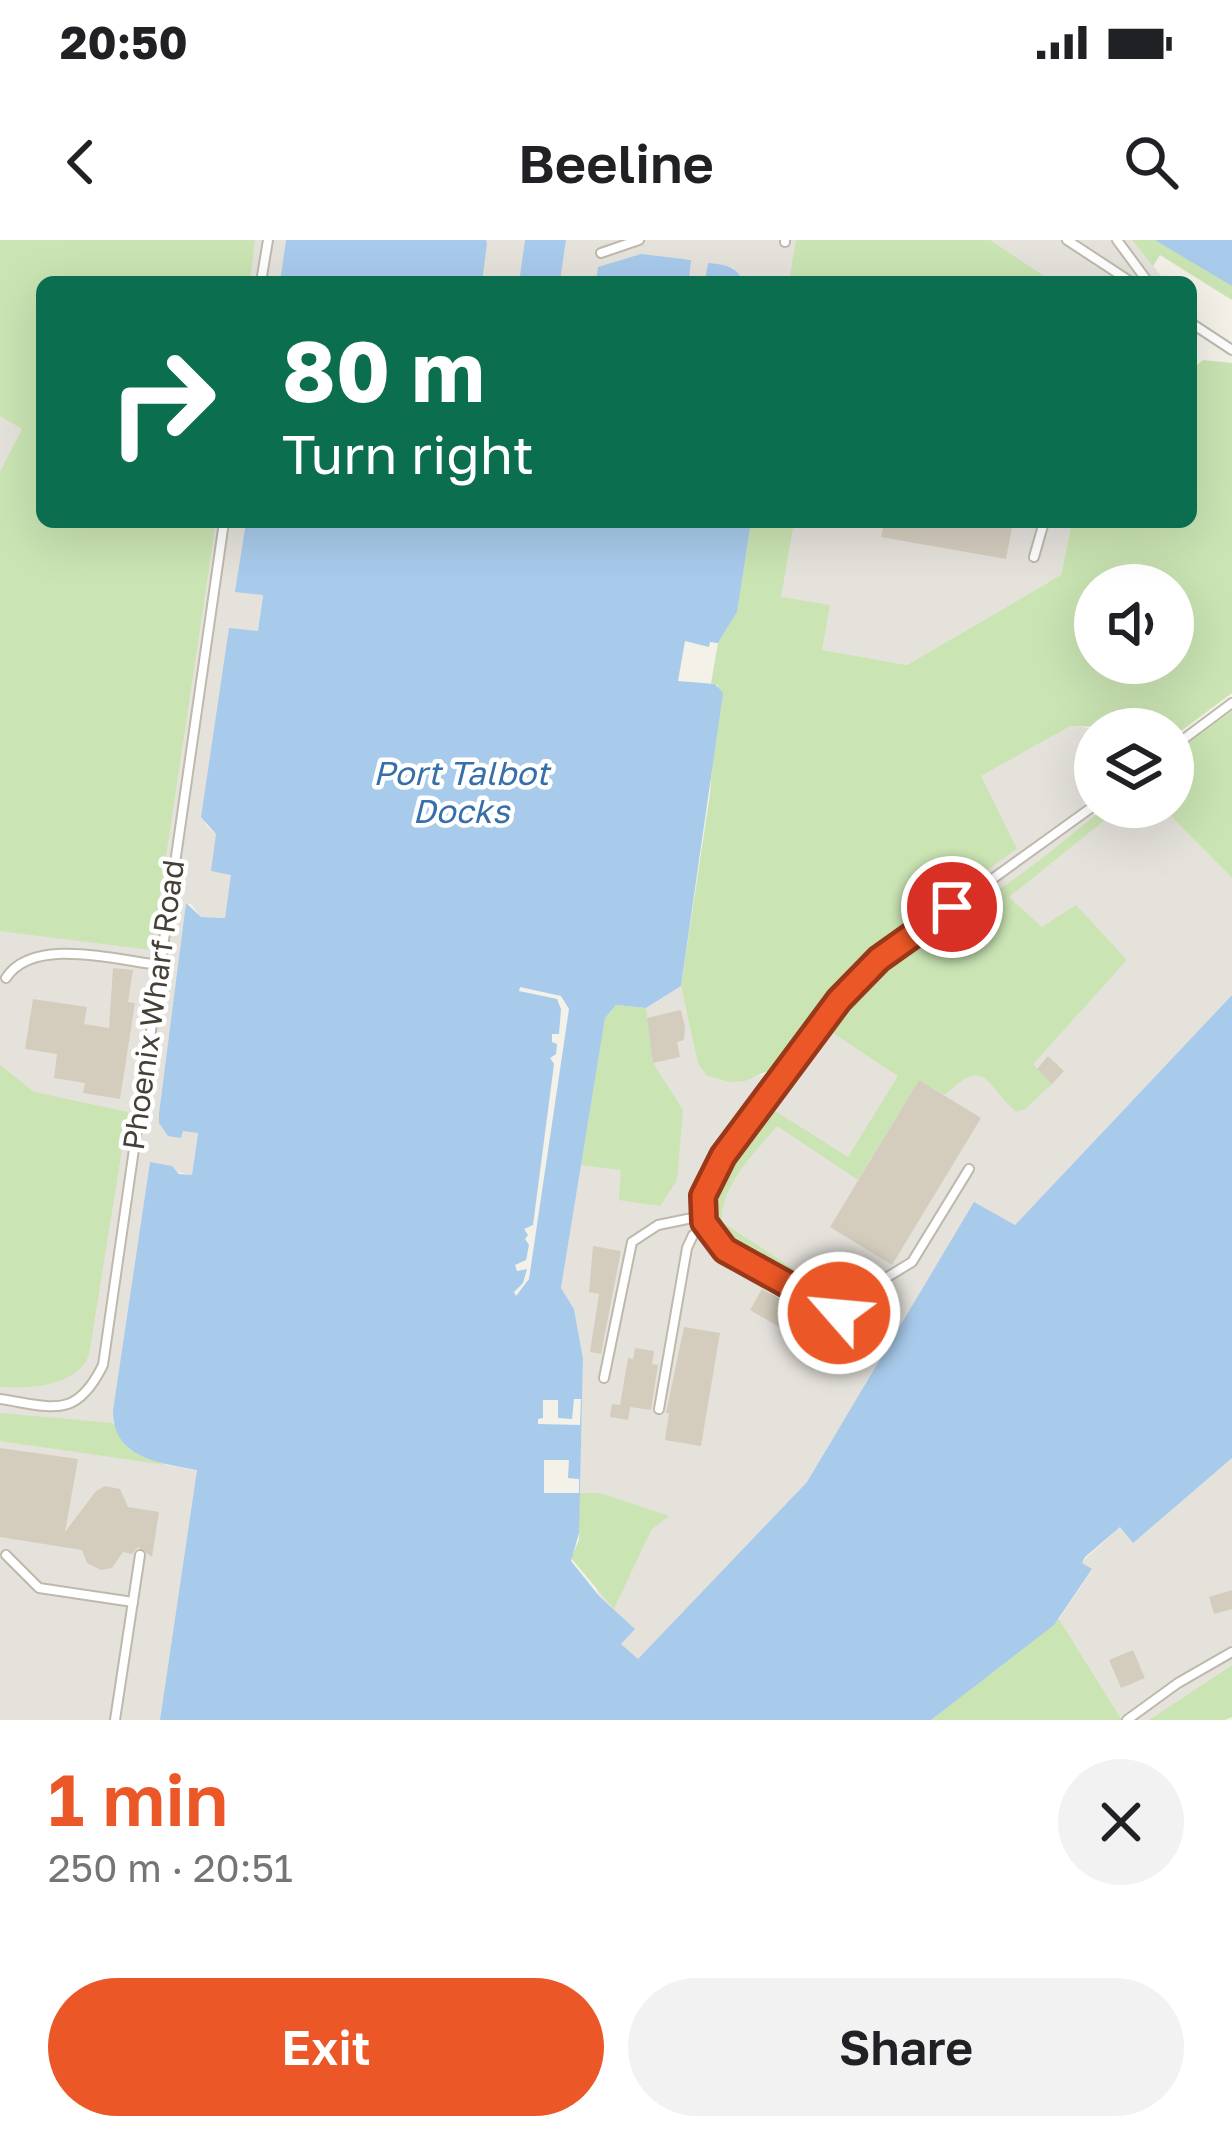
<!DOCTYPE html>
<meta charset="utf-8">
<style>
:root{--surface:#fff;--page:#f2f2f2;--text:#202124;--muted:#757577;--accent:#eb5726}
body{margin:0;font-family:"Golos Text",sans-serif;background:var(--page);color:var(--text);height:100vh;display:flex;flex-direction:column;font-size:45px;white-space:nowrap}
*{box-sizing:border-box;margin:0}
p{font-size:39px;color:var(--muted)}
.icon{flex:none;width:66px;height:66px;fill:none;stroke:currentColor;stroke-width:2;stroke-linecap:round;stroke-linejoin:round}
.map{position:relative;height:1480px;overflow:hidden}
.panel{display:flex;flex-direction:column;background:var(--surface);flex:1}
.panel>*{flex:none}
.top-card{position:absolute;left:36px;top:36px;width:1161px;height:252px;border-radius:18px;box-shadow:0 12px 48px #0002;background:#0b6e4f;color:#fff;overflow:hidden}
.fabs{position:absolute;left:1074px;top:324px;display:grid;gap:24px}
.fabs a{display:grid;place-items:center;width:120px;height:120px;border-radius:50%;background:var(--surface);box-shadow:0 12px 48px #0002;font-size:60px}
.pin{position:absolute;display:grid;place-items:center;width:102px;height:102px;color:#fff;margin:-51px;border:6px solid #fff;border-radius:50%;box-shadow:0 3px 12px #0007}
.me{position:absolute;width:132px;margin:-66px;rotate:297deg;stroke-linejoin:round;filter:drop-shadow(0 0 9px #0008)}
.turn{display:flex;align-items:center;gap:42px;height:252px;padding:0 48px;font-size:54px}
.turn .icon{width:156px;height:156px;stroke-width:2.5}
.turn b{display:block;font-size:84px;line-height:102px}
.round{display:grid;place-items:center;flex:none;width:126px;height:126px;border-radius:63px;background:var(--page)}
.headline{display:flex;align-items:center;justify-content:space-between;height:204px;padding:0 48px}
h1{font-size:72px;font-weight:600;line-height:90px;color:var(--accent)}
.action{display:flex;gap:24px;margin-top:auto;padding:24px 48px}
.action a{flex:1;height:138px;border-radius:72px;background:var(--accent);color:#fff;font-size:48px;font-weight:600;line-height:138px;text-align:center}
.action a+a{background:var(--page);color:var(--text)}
.status{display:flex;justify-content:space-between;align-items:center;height:84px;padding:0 60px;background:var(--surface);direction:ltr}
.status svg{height:33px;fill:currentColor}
header{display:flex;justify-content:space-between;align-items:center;height:156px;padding:0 48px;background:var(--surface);font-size:54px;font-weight:600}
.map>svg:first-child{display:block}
.industrial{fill:#e5e2dc}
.green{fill:#cae4b3;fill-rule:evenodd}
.water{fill:#a8caeb}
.pier{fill:#f3f1e8}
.building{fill:#d4cdbe}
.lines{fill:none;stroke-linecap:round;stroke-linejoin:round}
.lane-casing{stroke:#beb9ab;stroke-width:12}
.lane{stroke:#fff;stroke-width:8}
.route-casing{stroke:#993919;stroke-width:30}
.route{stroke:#eb5726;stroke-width:21}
.labels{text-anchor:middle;stroke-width:9;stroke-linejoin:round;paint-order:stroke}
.street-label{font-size:30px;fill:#464137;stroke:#fff}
.water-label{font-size:33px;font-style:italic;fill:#376faa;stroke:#fff}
</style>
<div class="status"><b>20:50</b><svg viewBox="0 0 49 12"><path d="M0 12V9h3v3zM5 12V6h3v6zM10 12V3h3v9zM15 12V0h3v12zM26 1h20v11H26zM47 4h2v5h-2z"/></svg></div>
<header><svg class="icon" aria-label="back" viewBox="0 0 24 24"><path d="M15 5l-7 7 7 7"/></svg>Beeline<svg class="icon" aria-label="search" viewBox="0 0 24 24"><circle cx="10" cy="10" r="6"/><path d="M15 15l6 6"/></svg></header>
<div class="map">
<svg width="1232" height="1480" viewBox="0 0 1232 1480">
<rect width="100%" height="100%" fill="#f3f1e8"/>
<g class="industrial">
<polygon points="0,0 286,0 280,42 42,42 42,282 246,282 236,351 263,354 258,391 229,389 206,585 216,594 232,634 225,678 201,677 191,664 186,664 159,873 159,883 198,892 192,936 150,923 113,1170 113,1183 166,1225 197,1230 160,1480 0,1480"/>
<polygon points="486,0 525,0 519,42 482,42"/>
<polygon points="566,0 1132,0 1166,42 743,42 733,27 708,24 705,40 688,38 690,19 598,27 596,42 560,42"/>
<polygon points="751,282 1072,282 1061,335 907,425 821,410 735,379"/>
<polygon points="941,468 1095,489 1095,555 1084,563 1094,575 1110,567 1162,567 1232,638 1232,755 1015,985 975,963 807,1242 638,1420 621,1404 635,1389 599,1356 579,1293 583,1119 574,1069 561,1048 604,784 646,768 681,746 698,824 707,836 729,842 767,834 782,825 866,730 919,689 955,652 1017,609"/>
<polygon points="1232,1218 1232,1425 1149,1480 1122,1480 1059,1379 1092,1330 1081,1323 1120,1287 1133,1302"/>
</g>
<g class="green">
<polygon points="0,0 255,0 250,42 42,42 42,282 216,282 152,710 0,691 0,232 22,189 0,176"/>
<polygon points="796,0 990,0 1053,42 789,42"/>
<polygon points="1132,0 1232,0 1232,60 1160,15 1153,26"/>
<path d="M1203 120 1232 123V453L1173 497V489L1070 486 981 536 1017 609 866 716 817 772 781 825 745 841 729 842 707 836 698 824 681 746 710 554 718 445 711 443 718 403 737 372 751 282H794L781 357 830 365 822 410 907 425 1061 335 1072 282H1191V130ZM1095 345H1173V423H1095Z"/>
<polygon points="1232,471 1232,638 1162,567 1173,567 1173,514"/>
<path d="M1106 567H1121L1009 657 1042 687 1076 665 1127 720 1033 824 1052 844 1025 869 1016 872C985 843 985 816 945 855L919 840 858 940 777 886C755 913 720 945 722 982L838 1058C810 1052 787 1038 762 1024 672 974 726 927 772 869L848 917 898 836 830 791C887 718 936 693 1010 642 1043 619 1074 592 1106 567Z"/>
<polygon points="616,765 646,768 653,823 683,870 677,940 660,966 619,960 621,930 581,925 605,778"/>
<path d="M0 825 34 852 128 872 89 1115C77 1146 30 1149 0 1147Z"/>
<polygon points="0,1173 113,1183 130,1210 166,1225 0,1201"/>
<polygon points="579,1253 600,1253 669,1276 651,1290 614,1369 571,1318 579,1300"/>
<polygon points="1059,1379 1122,1480 931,1480"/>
<polygon points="1232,1425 1232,1477 1225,1480 1149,1480"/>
</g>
<g class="water">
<polygon points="286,0 486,0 487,3 482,42 280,42"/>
<polygon points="525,0 566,0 560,42 519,42"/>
<polygon points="1155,0 1232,0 1232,46"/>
<path d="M641 14 691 20 689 38 705 40 708 23C725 25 736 25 743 42H596L598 27Z"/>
<path d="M246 282H751L737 372 718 403 710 402 709 407 685 401 678 441 715 444 723 453 681 746 646 768 616 765 605 778 561 1048 574 1069 583 1119 579 1293 571 1321 599 1356 635 1389 621 1404 638 1419 807 1242 974 962 1015 985 1232 755V1218L1133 1303 1120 1287 1085 1317 1082 1323 1092 1329 1054 1385 931 1480H160L197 1230C160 1223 112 1218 113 1170L150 922 172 926 179 934 192 935 198 893 183 891 181 898 168 896 159 883V873L186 663 201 677 225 678 231 635 211 631 216 594 201 577 229 388 258 391 263 355 235 352Z"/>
</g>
<g class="pier">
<polygon points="520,747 561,756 569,769 529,1039 516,1056 514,1052 523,1043 527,1029 517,1031 515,1025 526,1020 529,1005 525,999 528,995 524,989 533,985 554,824 550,818 556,814 557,804 552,802 552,794 559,794 561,769 557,759 519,751"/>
<polygon points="574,1159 581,1159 580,1185 538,1184 538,1179 543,1178 543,1160 558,1160 558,1178 572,1179"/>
<polygon points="544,1220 569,1220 568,1238 579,1239 579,1253 544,1253"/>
</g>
<g class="building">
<polygon points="884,282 1013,282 1006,319 881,297"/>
<polygon points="113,728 133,730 128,762 135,763 120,859 83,853 85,843 54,838 57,814 25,809 33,759 87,767 84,784 109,788"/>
<polygon points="681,770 685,787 684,800 677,802 680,817 653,823 647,778"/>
<polygon points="1048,816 1064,831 1052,844 1037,829"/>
<polygon points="919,840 981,878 892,1025 830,987"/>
<polygon points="593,1006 621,1011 601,1114 590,1112 599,1054 589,1052"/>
<polygon points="762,1049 814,1079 803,1101 750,1070"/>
<polygon points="684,1087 720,1093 701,1206 665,1200 669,1173 666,1173"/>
<polygon points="635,1108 654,1111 652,1124 658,1125 651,1170 630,1167 628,1180 610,1177 612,1164 620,1165 628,1118 633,1119"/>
<polygon points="0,1208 78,1219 65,1292 96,1251 105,1246 120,1249 128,1267 159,1272 152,1317 138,1307 132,1314 123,1312 112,1328 101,1330 87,1323 82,1310 0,1297"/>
<polygon points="1232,1350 1232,1369 1214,1374 1209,1357"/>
<polygon points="1133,1410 1145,1438 1121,1448 1109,1420"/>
</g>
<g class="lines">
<defs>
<g id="lane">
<polyline points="1067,0 1131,42"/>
<polyline points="1117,0 1148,42"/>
<polyline points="785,2 785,0"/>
<polyline points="601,13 639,0"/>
<polyline points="261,42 268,0"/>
<polyline points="1191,83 1232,110"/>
<polyline points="1034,317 1044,282"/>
<polyline points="1173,507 1232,463"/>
<path d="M6 738C33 696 116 720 159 725"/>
<path d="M969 929 912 1022 871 1047 850 1078C814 1060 713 1020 702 979 697 961 708 941 717 926L821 783 866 730 1095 565"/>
<polyline points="850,1078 861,1084"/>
<polyline points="604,1138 632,1002 658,985 702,976"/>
<path d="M0 1159C53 1167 76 1180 103 1125L224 282"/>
<polyline points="659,1169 687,1008 693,995 705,987"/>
<polyline points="6,1315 39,1348 133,1362"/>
<polyline points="115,1480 140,1315"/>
<polyline points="1127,1480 1178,1443 1232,1412"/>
</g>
</defs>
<use href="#lane" class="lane-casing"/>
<use href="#lane" class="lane"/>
</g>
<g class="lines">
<defs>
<polyline id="route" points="839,1073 725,1010 704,982 703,956 723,916 839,760 879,719 952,667"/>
</defs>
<use href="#route" class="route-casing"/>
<use href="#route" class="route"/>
</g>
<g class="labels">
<g class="street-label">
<text transform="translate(154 765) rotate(-82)" y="10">Phoenix Wharf Road</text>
</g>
<g class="water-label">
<text x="461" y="545">Port Talbot<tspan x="461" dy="38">Docks</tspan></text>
</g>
</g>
</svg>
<div class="fabs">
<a><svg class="icon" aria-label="sound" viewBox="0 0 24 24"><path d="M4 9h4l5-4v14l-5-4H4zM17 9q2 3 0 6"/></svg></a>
<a><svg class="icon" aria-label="layers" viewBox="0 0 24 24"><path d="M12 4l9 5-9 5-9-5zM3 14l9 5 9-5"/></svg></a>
</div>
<div class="pin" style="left:952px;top:667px;background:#d93025"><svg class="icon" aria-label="arrive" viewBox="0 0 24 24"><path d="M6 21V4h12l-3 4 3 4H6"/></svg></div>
<svg class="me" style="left:839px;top:1073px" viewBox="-20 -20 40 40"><circle r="17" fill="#eb5726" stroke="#fff" stroke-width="3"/><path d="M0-11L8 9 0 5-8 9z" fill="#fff"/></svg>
<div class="top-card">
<div class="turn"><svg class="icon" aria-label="right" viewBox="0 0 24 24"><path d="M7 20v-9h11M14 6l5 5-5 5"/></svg><div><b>80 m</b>Turn right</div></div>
</div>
</div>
<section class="panel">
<div class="headline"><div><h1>1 min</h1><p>250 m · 20:51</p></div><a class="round"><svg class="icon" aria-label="close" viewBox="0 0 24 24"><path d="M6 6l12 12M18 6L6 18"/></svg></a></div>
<div class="action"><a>Exit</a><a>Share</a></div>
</section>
